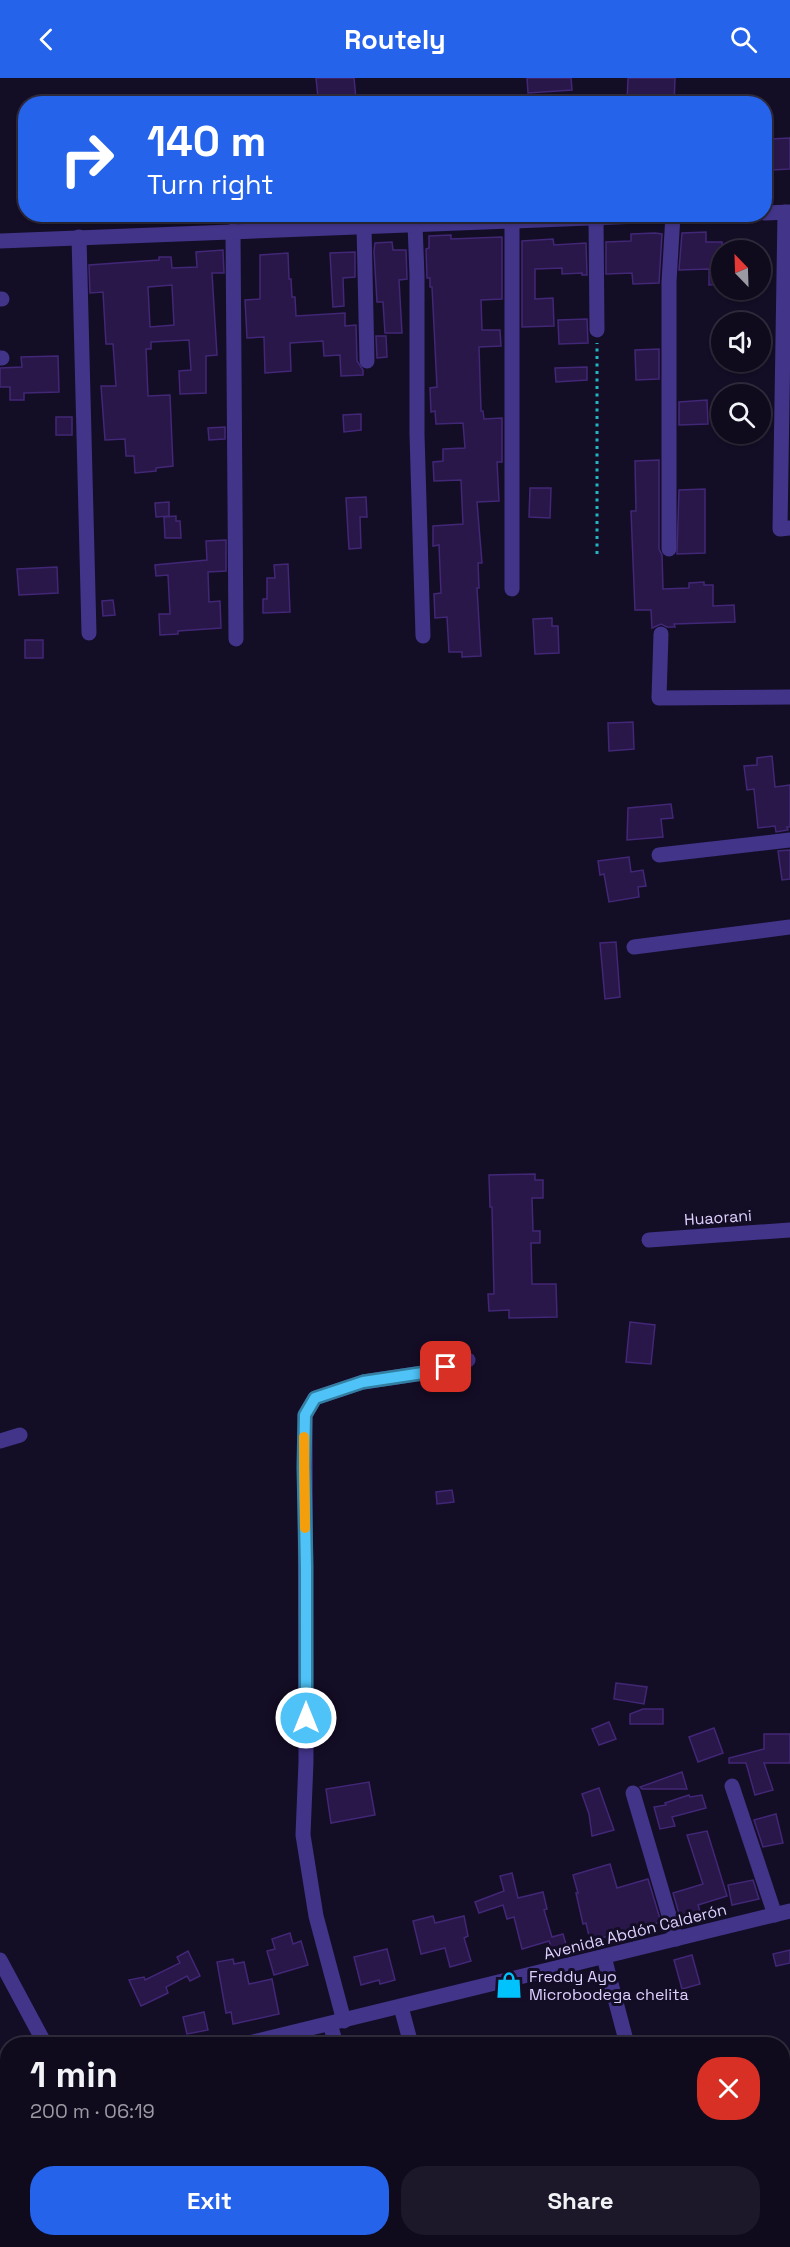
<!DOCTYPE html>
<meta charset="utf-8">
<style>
:root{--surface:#0f0a1c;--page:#1d1829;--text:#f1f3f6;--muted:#9b9aa3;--line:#2f2b3b;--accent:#2563eb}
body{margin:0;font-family:"Space Grotesk",sans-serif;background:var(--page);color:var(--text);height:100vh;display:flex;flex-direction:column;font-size:22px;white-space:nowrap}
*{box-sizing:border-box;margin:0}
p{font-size:20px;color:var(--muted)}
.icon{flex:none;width:33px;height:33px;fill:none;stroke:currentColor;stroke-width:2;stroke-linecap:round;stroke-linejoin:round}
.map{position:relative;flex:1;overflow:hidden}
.side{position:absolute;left:0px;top:1959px;width:790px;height:210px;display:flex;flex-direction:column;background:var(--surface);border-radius:24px 24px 0 0;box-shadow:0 2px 4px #0004,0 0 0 2px var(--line)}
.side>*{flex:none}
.top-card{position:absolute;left:18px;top:18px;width:754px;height:126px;border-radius:24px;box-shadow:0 2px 4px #0004,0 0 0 2px var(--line);background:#2563eb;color:#fff;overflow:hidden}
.needle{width:39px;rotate:337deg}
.controls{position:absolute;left:711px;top:162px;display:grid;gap:12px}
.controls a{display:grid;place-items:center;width:60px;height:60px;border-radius:50%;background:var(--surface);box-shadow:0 2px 4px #0004,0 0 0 2px var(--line);font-size:30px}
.pin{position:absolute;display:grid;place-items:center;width:51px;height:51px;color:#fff;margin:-26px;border-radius:12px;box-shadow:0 3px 9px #0006}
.me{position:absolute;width:66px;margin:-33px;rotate:0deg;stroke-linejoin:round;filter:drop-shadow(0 0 4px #0008)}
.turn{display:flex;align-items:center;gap:21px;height:126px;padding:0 30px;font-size:27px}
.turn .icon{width:78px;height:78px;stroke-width:2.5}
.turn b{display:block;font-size:42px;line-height:51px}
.round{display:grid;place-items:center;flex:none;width:63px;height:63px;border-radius:24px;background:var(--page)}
.summary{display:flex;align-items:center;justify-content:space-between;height:102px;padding:0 30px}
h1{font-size:36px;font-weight:700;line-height:45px}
.button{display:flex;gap:12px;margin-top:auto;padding:12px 30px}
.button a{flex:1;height:69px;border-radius:24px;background:var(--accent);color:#fff;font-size:24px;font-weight:700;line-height:69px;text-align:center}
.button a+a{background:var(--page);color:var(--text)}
header{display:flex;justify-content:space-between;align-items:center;height:78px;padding:0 30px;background:var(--accent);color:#fff;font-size:27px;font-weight:700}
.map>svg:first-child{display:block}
.building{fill:#281748;stroke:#412776;stroke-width:1.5;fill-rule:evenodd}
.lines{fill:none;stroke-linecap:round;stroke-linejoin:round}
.path{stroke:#24b5c0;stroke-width:3;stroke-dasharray:3 4.5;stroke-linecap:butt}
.minor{stroke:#423489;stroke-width:15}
.route-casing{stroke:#337fa1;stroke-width:15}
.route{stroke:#4fc3f7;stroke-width:10}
.slow{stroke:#f59e0b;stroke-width:10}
.labels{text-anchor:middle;stroke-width:6;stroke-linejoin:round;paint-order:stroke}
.street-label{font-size:16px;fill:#ddd2ff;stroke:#140d26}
.poi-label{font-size:16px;fill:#ddd2ff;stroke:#140d26;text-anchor:start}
</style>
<header><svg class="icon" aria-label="back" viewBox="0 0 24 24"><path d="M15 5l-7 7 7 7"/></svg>Routely<svg class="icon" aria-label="search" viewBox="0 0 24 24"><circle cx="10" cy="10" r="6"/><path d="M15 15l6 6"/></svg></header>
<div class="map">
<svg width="790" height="2169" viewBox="0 0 790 2169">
<rect width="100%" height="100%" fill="#140d26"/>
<g class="building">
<polygon points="316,0 354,0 356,21 341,23 341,17 318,19"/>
<polygon points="527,0 571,0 572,12 528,15"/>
<polygon points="628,0 675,0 674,26 627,26"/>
<polygon points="790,60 790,91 771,92 770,61"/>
<polygon points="706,154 706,164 722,164 722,206 709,207 709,191 679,192 682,155"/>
<polygon points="655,155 662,156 659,205 633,206 632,195 606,196 606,164 631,163 631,156"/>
<polygon points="451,157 451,161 502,159 502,221 481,222 482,252 500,252 501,268 479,269 481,333 483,333 484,341 502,340 502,384 497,384 499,423 477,424 482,485 478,485 479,510 477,510 481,578 462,579 462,574 449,574 447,539 435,540 434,516 441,515 439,467 433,468 433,448 463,446 461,402 434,403 433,384 443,383 443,371 465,370 463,345 436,346 435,333 431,334 430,310 437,309 432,209 430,209 430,200 427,200 426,171 429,170 429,158"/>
<polygon points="553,161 554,167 586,165 587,197 582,197 582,195 562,196 562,190 535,191 535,221 553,220 554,248 522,249 522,163"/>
<polygon points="392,164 393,172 406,172 407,201 399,202 402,255 385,255 383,224 377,224 374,173 375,165"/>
<path d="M223 172 224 195H212L217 277 206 278V315L180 316 179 293 191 292 189 262 151 264V271H146L148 318 170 317 173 388 156 390V393L135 395 134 378H126L125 361 105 362 101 308H116L113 266H106L103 214 90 215 89 187 159 182V179H171L172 190 197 189 196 174ZM172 207 174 247 150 249 148 209Z"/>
<polygon points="355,174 355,199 343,200 344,228 333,229 330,175"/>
<polygon points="288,175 289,201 291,201 292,219 295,219 296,238 345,235 345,248 356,247 357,283 363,292 363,297 341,298 340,277 324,278 323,263 290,265 291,293 265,295 264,259 247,260 245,222 260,221 260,177"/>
<polygon points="587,241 588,265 559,266 558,242"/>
<polygon points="376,258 386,258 387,279 377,280"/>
<polygon points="659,271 659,301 636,302 635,272"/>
<polygon points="58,278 59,314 24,315 24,322 10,322 10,309 0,309 0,290 22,289 21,279"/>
<polygon points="587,289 587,302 556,304 555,290"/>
<polygon points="707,322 708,346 679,347 679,324"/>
<polygon points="361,336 361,352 344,354 343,337"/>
<rect x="56" y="339" width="16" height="18"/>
<polygon points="225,349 225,361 209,362 208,350"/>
<polygon points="659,382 659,471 662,477 663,511 689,510 689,505 704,504 704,507 713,507 713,528 734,527 735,544 674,546 675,549 667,549 661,546 652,550 651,532 635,532 631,433 636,433 635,383"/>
<polygon points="530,410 551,410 550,440 529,439"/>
<polygon points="705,411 705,475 677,476 679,412"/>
<polygon points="366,419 367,439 360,439 361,470 349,471 346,420"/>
<polygon points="169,424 169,438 156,439 155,425"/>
<polygon points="176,438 176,443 180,443 181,460 165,460 164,439"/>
<polygon points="226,462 226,493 208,494 209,524 220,523 221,550 178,553 178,556 160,557 159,536 170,536 168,497 156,498 155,487 207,482 206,463"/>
<polygon points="288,486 290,534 263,535 263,521 267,521 267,500 275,500 274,487"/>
<polygon points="57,489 58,515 19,517 17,491"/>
<polygon points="113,522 115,537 103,538 102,523"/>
<polygon points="552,540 552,548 558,548 559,575 535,576 533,541"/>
<rect x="25" y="562" width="18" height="18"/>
<polygon points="633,644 634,671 609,673 608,645"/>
<polygon points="772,678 775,709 790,707 790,749 787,749 788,752 776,754 775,748 758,750 754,711 747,712 744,688 757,687 757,680"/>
<polygon points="671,726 673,740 661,741 663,759 627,762 628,730"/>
<polygon points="790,772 790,801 782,802 778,773"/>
<polygon points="629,779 631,794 643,792 646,808 638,809 639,819 609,824 604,796 600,797 598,783"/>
<polygon points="616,864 620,919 605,921 600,865"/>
<polygon points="535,1096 535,1102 543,1102 543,1120 532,1120 533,1153 540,1153 540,1165 531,1165 532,1206 556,1206 557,1239 509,1240 509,1232 489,1233 488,1216 494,1216 492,1129 490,1129 489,1097"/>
<polygon points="630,1244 655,1247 651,1286 626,1284"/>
<polygon points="452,1412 454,1424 437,1426 436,1414"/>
<polygon points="616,1605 647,1609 644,1626 614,1621"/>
<polygon points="643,1631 663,1631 663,1646 630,1646 630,1636"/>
<polygon points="609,1644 616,1661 599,1667 592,1651"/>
<polygon points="714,1650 723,1675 698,1684 689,1659"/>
<polygon points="764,1656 790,1656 790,1685 764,1685 773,1712 755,1717 746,1685 729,1685 729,1680 764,1671"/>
<polygon points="682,1694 687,1711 642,1711 640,1709"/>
<polygon points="369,1704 375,1737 331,1745 326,1711"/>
<polygon points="599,1710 614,1752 592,1758 589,1736 582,1716"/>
<polygon points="689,1717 690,1719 702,1717 706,1730 672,1739 675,1748 660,1751 654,1729 666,1727 665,1725"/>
<polygon points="776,1736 783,1765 763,1769 754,1742"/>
<polygon points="707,1753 727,1818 698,1827 700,1833 680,1839 673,1815 703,1806 687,1757"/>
<polygon points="610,1786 617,1810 648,1801 661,1844 620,1856 590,1862 586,1845 583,1846 576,1815 578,1815 573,1797"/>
<polygon points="512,1795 518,1820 543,1814 547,1831 544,1832 552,1859 563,1856 567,1870 553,1874 549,1863 522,1871 514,1839 507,1841 503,1827 479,1835 475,1824 504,1813 500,1798"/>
<polygon points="753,1802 759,1821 732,1827 728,1807"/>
<polygon points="433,1838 435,1845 464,1838 468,1858 464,1860 471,1883 450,1889 445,1870 421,1876 413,1843"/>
<polygon points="290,1855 293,1866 301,1863 308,1887 274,1897 267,1873 275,1871 272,1861"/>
<polygon points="387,1871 395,1902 380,1906 379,1902 361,1907 354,1879"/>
<polygon points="790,1872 790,1885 776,1888 773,1876"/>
<polygon points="188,1873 200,1898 190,1903 187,1898 166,1909 168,1915 141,1928 129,1902 144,1899 145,1902 180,1885 177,1879"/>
<polygon points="692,1877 700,1906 682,1911 674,1882"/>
<polygon points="233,1881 234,1886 244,1884 249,1906 272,1901 279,1936 233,1946 231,1934 226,1935 217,1884"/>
<polygon points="204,1934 208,1952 187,1956 183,1939"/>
</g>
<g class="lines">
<polyline class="path" points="597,476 597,265"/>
<g class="minor">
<polyline points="785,134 780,451 790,450"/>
<polyline points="765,135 790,134"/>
<polyline points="596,139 597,252"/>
<polyline points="415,146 417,198 417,356 423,558"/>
<polyline points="364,149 367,283"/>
<polyline points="233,153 236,561"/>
<polyline points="79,159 89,555"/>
<polyline points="0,163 690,136"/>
<polyline points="0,221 2,221"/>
<polyline points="0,280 2,280"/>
<polyline points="669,471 669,204 673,137"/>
<polyline points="512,511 512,142"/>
<polyline points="661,556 659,620 790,619"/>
<polyline points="659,777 790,762"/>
<polyline points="634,869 790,849"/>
<polyline points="649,1162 790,1152"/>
<polyline points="0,1363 20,1357"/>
<polyline points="732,1708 775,1837"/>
<polyline points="633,1715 676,1861"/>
<polyline points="604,1879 627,1966"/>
<polyline points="0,1882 45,1966"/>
<polyline points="401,1929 411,1966"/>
<polyline points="344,1943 316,1838 303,1757 306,1684 305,1337 315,1320 363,1304 423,1295 468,1282"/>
<polyline points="330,1946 336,1966"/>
<polyline points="245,1966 790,1833"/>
<polyline points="0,2040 8,2038"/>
<polyline points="0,2138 8,2123"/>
<polyline points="0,2160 13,2169"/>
<polyline points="201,2162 212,2166 238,2162"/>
<polyline points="468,2162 470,2169"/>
</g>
</g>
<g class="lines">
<defs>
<polyline id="route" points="306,1640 306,1489 304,1389 305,1337 315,1320 363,1304 423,1295 446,1289"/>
</defs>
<use href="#route" class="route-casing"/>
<use href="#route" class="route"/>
<polyline class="slow" points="304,1359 305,1450"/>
</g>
<defs>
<symbol id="shop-bare" viewBox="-9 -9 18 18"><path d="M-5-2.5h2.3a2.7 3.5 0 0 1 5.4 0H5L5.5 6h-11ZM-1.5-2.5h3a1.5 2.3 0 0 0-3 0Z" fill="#00c2fd" stroke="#140d26" stroke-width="2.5" paint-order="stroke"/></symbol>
</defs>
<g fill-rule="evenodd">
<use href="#shop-bare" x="490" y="1888" width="38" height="38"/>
</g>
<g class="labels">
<g class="street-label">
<text transform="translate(718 1139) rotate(-4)" y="6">Huaorani</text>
<text transform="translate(635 1853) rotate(-14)" y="6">Avenida Abdón Calderón</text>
</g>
<g class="poi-label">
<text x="529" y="1904">Freddy Ayo<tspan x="529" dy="18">Microbodega chelita</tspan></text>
</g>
</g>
</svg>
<div class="controls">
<a><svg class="needle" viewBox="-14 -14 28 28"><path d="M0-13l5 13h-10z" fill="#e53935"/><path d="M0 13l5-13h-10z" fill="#9b9aa3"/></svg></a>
<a><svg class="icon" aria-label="sound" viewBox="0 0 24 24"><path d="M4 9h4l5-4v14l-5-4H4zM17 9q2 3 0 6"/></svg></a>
<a><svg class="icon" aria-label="search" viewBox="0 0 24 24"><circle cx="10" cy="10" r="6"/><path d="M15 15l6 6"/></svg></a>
</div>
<div class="pin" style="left:446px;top:1289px;background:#d93025"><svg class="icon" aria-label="arrive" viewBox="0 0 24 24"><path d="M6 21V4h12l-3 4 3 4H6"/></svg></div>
<svg class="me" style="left:306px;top:1640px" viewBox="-20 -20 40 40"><circle r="17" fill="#4fc3f7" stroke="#fff" stroke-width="3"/><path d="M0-11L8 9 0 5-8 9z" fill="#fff"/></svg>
<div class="top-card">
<div class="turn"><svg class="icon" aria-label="right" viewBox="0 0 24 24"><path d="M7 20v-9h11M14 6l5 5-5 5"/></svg><div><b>140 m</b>Turn right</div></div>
</div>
<section class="side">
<div class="summary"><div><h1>1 min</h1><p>200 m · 06:19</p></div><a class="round" style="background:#d93025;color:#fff"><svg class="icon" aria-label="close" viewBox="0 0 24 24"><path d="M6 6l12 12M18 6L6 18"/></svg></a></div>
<div class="button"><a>Exit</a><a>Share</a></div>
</section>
</div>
